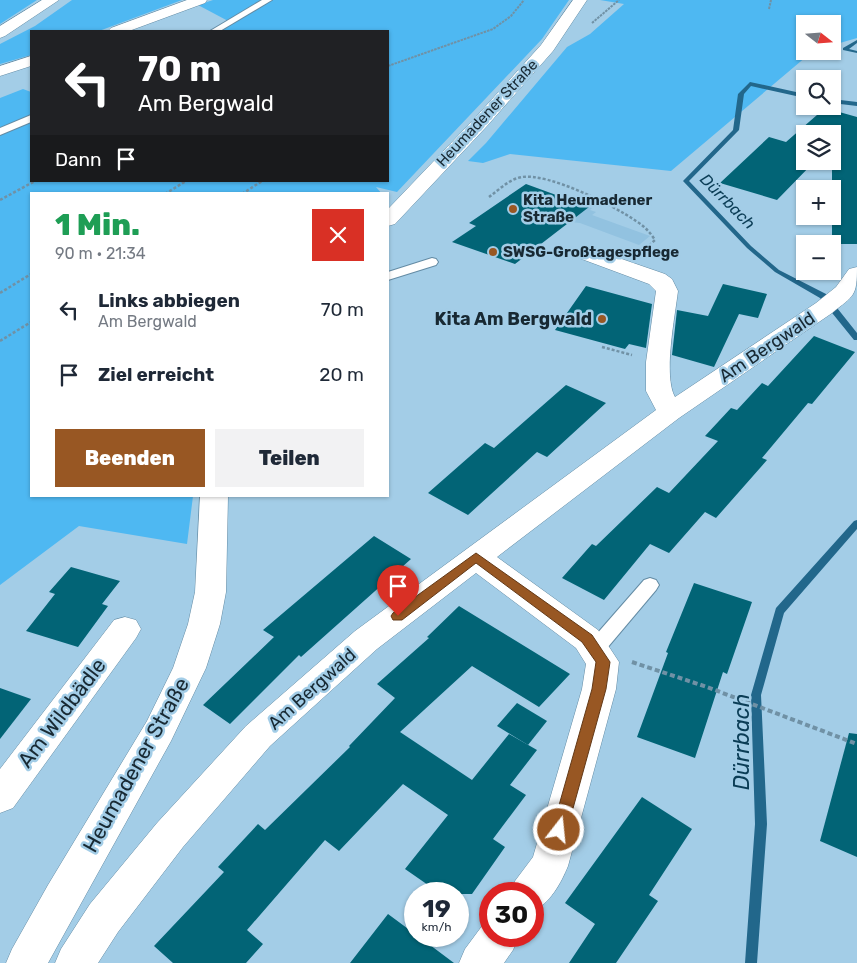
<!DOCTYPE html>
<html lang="de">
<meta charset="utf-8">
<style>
:root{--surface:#fff;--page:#f2f2f3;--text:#1f2937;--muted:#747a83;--accent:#985723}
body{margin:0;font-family:Rubik,sans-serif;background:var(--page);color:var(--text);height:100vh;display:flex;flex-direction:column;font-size:19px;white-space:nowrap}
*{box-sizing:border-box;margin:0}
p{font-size:16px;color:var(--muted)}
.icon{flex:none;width:28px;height:28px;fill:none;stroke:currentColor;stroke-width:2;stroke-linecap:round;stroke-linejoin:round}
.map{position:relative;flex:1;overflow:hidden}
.drawer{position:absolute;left:30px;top:192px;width:359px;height:305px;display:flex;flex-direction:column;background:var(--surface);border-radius:0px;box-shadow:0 1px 4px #0004}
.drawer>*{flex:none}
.hud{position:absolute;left:30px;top:30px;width:359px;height:152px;border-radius:0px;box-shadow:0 1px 4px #0004;background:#202124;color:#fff;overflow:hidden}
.needle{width:32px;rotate:107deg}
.tools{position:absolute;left:796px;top:15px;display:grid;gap:10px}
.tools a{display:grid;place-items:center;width:45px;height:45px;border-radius:0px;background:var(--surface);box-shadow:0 1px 4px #0004;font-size:25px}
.speed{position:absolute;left:404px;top:882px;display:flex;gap:10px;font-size:25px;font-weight:700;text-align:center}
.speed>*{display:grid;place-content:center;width:65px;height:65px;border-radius:50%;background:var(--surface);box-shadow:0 1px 4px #0004;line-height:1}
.speed small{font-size:12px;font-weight:400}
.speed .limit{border:8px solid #d22;background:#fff;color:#111}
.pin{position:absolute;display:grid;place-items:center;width:42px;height:42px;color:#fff;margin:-51px -21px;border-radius:50% 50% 50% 0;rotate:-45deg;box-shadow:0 0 5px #0007}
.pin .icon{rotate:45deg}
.me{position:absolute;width:55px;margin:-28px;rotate:16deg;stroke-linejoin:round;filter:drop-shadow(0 0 4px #0008)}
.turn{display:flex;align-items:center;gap:18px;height:105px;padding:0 25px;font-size:22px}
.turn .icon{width:65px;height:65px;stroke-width:2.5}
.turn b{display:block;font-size:35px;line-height:42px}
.then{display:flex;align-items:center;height:48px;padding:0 25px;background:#0003;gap:10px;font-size:19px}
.round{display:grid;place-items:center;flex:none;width:52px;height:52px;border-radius:0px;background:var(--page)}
.headline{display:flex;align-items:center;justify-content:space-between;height:85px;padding:0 25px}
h1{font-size:30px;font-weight:800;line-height:38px;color:#1e9e55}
.action{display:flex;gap:10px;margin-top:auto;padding:10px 25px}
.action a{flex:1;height:58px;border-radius:0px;background:var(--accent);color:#fff;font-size:20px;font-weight:800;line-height:58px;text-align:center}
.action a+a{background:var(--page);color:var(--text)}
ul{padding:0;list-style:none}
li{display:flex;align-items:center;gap:15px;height:65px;padding:0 25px}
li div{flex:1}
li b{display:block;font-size:19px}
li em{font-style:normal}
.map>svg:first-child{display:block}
.built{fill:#92c2e0}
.green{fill:#4eb8f2}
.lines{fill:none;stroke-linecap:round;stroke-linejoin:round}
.stream{fill:#22678b;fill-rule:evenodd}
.building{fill:#026476}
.service-casing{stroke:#638ba4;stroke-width:2}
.minor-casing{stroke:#638ba4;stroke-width:1}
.secondary-casing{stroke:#638ba4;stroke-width:1}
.path-far2{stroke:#7091a5;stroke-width:2;stroke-dasharray:2.5 1;stroke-linecap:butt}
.path-far1{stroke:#7091a5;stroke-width:2.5;stroke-dasharray:3 2;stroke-linecap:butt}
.path{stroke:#7091a5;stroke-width:4;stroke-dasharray:5 3;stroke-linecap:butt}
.service{fill:#fff;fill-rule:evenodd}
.minor{fill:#fff;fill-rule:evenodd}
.secondary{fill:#fff;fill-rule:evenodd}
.route{fill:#985723;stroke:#633917}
.poi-dot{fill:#985723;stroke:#a3cde7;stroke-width:2}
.labels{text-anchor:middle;stroke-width:5;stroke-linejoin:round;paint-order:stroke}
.far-street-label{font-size:15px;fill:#182933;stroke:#a3cde7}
.far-poi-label{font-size:15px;font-weight:bold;fill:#182933;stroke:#a3cde7;text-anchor:start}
.far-water-label{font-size:16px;font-style:italic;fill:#0b3d56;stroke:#a3cde7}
.poi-label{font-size:18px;font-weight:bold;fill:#182933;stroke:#a3cde7;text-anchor:end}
.street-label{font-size:18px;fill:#182933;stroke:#a3cde7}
.near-street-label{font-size:21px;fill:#182933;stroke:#a3cde7}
.near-water-label{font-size:22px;font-style:italic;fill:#0b3d56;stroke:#a3cde7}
</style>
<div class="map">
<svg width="857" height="963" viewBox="0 0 857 963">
<rect width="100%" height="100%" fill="#a3cde7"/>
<polygon class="built" points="579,203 592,208 590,210 596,212 592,215 650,236 639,245 580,223 570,222 564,226 554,223"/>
<g class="green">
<polygon points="0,0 37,0 0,24"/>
<polygon points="72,0 182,0 99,31 31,31 31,55 0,64 0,44 35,26"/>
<polygon points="213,0 569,0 542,39 397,192 376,187 382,194 31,194 31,496 193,496 187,544 79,526 0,585 0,98 23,89 31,92 31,181 388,181 388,31 213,31 230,22 198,5"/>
<polygon points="600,0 857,0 857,38 833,45 832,24 805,24 805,51 813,51 671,171 510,154 483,163 468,161 486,143 567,47 590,34 624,4"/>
</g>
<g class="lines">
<g class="stream">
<polygon points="857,40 857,43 849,49 857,51 857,53 843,50 843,48"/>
<polygon points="750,82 805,94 805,98 751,86 744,94 739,130 689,181 751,246 779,270 826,294 857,333 857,340 854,340 820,298 775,272 747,248 683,181 733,130 738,94"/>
<polygon points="832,99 857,102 857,106 832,103"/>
<polygon points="857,520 857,529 784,613 761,695 767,824 757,963 745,963 755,824 751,695 776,608 854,521"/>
</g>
</g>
<g class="building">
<polygon points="825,108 857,117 857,244 832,244 832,134 805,134 805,161 815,161 777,200 720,183 769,137 786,142"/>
<polygon points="526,184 589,207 515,264 452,242 476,226 469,223"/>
<polygon points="723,284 767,294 758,318 739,314 714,367 672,355 677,310 708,316"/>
<polygon points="586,286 652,304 646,348 629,344 625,349 555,330"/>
<polygon points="814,336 855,352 812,404 808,403 762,458 767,460 716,518 705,512 669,553 650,544 604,600 562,578 592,544 596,546 657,487 669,493 718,441 705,436 731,408 737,410 762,383 768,386"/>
<polygon points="566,385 606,403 547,457 537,452 468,515 428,493 485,443 494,448"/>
<polygon points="374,536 411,559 301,657 299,655 230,724 203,705 274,637 263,630"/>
<polygon points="71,567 120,581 102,604 108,606 78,647 26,631 55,594 49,592"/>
<polygon points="694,583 752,602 727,674 723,672 695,758 637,737 668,653 666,652"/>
<polygon points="459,606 570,674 539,707 472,666 400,732 472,780 509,734 537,750 510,785 526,795 493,839 505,847 472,894 441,894 405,869 448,815 403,784 339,851 325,840 247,930 263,944 246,963 173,963 154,946 224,872 218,867 258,824 265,830 350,747 349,746 395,698 377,684 429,638 427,637"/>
<polygon points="0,688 31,699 0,739"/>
<polygon points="517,703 547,721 528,745 497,726"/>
<polygon points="849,733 857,734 857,857 820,841"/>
<polygon points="642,797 692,829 649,895 658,901 616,963 569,963 595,924 565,903"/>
<polygon points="388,914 415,934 415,936 418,936 454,963 350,963"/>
</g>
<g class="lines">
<defs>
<g id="service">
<polygon points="262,0 272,0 220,31 210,31"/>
<polygon points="31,115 31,122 0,135 0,128"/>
<polygon points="432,258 436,259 438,262 436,265 388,280 388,272"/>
<polygon points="650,578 656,580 659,585 656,590 602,654 595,657 588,654 586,649 588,644 644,580"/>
</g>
<g id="minor">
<path d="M587 247 665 274 672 279 678 291C675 316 663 376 675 397L816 303 836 287 849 269 857 267C857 297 854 295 832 313L679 418 497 557 598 630 619 662 616 689 568 866C561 883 550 904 532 911V894H510L515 881 533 857 582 689 586 664 576 648 476 573 377 649 270 746 183 847 118 932 98 963H55L61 949 90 904 157 823 246 726 355 631 656 410 646 391V362L656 291 649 284 579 258 576 253 579 248Z"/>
<polygon points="125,617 136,620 141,629 136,638 13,808 0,813 0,769 114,620"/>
<polygon points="490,920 490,936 519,936 513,950 504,963 459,963 465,949 485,922"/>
</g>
<g id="secondary">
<polygon points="42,0 59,0 5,36 0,38 0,26"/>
<polygon points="187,0 207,0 205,3 129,31 108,31 111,28"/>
<polygon points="573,0 587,0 553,51 487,126 395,224 388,226 388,209 475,118 541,45"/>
<polygon points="31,56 31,66 0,76 0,66"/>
<polygon points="200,496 228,496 226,592 220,624 206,668 171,741 48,963 6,963 12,949 48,885 147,721 173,668 188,624 195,592"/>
</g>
</defs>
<use href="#service" class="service-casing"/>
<use href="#minor" class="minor-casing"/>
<use href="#secondary" class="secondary-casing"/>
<g class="path-far2">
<polyline points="769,9 771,0"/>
<polyline points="592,23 619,0"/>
<polyline points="388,66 493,29 511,16 524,0"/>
</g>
<g class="path-far1">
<polyline points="165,194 186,181"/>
<polyline points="242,194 262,181"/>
<path d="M489 197C499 190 509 179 522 177 549 173 613 205 636 221 644 226 650 232 655 240L643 251"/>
<polyline points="0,200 35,181"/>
<polyline points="0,293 31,274"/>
<polyline points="0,341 31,322"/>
<polyline points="602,347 632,355"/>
</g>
<polyline class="path" points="632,662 707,687 857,744"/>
<use href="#service" class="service"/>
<use href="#minor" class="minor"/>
<use href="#secondary" class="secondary"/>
</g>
<polygon class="route" points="476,553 592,635 610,662 606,689 567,830 565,835 559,837 554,835 552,830 592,689 596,662 582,642 476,563 402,620 393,620 391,616 393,613"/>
<g class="poi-dot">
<circle cx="513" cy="209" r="5"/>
<circle cx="493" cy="252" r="5"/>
<circle cx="602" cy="319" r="5"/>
</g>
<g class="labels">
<g class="far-street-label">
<text transform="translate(487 113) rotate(-47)" y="5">Heumadener Straße</text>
</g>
<g class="far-poi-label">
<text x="523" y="205">Kita Heumadener<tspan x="523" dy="17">Straße</tspan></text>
<text x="503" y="257">SWSG-Großtagespflege</text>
</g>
<g class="far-water-label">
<text transform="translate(728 201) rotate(45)" y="6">Dürrbach</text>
</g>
<g class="poi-label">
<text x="592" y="325">Kita Am Bergwald</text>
</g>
<g class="street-label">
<text transform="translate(767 347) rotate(-34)" y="6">Am Bergwald</text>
<text transform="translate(312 689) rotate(-42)" y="6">Am Bergwald</text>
</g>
<g class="near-street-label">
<text transform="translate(62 713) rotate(-53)" y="7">Am Wildbädle</text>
<text transform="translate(136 765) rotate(-61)" y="7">Heumadener Straße</text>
</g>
<g class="near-water-label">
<text transform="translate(741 742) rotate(-90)" y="8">Dürrbach</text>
</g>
</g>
</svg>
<div class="tools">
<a><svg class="needle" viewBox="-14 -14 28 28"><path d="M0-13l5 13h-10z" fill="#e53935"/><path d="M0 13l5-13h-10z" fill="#747a83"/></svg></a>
<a><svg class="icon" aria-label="search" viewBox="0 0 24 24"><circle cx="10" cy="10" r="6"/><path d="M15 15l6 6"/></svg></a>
<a><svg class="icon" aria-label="layers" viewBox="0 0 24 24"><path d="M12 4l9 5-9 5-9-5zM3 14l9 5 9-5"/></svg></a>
<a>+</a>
<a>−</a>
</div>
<div class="speed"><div>19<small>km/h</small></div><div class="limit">30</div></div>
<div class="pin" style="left:398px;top:616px;background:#d93025"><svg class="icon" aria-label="arrive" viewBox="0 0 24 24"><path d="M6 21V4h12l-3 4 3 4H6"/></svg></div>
<svg class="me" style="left:559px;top:830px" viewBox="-20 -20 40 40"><circle r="17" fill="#985723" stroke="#fff" stroke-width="3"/><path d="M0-11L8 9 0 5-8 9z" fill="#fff"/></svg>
<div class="hud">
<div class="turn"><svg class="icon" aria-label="left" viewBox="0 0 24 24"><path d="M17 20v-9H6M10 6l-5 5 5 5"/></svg><div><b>70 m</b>Am Bergwald</div></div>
<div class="then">Dann<svg class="icon" aria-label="arrive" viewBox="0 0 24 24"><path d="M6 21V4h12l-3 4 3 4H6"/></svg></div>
</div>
<section class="drawer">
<div class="headline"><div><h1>1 Min.</h1><p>90 m · 21:34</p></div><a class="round" style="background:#d93025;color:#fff"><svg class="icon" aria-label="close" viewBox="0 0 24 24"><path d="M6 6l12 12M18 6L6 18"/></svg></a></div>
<ul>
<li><svg class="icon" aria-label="left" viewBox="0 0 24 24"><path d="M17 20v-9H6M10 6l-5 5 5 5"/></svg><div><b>Links abbiegen</b><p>Am Bergwald</p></div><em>70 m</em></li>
<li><svg class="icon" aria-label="arrive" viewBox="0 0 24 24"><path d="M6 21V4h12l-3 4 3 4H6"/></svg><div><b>Ziel erreicht</b></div><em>20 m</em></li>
</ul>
<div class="action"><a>Beenden</a><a>Teilen</a></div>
</section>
</div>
